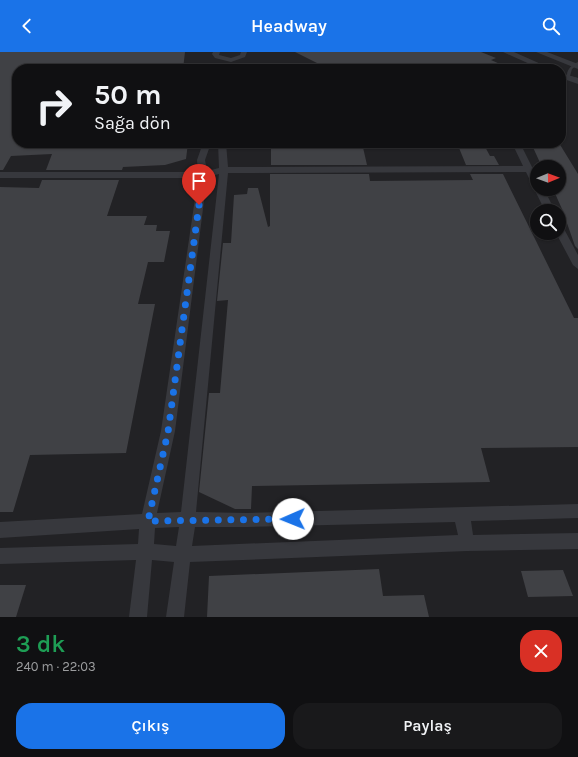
<!DOCTYPE html>
<html lang="tr">
<meta charset="utf-8">
<style>
:root{--surface:#101012;--page:#19191b;--text:#f1f3f6;--muted:#9c9d9f;--line:#303032;--accent:#1a73e8}
body{margin:0;font-family:Karla,sans-serif;background:var(--page);color:var(--text);height:100vh;display:flex;flex-direction:column;font-size:15px;white-space:nowrap}
*{box-sizing:border-box;margin:0}
p{font-size:13px;color:var(--muted)}
.icon{flex:none;width:22px;height:22px;fill:none;stroke:currentColor;stroke-width:2;stroke-linecap:round;stroke-linejoin:round}
.map{position:relative;height:565px;overflow:hidden}
.side{display:flex;flex-direction:column;background:var(--surface);flex:1}
.side>*{flex:none}
.hud{position:absolute;left:12px;top:12px;width:554px;height:84px;border-radius:16px;box-shadow:0 1px 3px #0004,0 0 0 1px var(--line);background:#101012;color:var(--text);overflow:hidden}
.needle{width:26px;rotate:89deg}
.controls{position:absolute;left:530px;top:108px;display:grid;gap:8px}
.controls a{display:grid;place-items:center;width:36px;height:36px;border-radius:50%;background:var(--surface);box-shadow:0 1px 3px #0004,0 0 0 1px var(--line);font-size:20px}
.pin{position:absolute;display:grid;place-items:center;width:34px;height:34px;color:#fff;margin:-41px -17px;border-radius:50% 50% 50% 0;rotate:-45deg;box-shadow:0 0 4px #0007}
.pin .icon{rotate:45deg}
.me{position:absolute;width:44px;margin:-22px;rotate:269deg;stroke-linejoin:round;filter:drop-shadow(0 0 3px #0008)}
.turn{display:flex;align-items:center;gap:14px;height:84px;padding:0 16px;font-size:18px}
.turn .icon{width:52px;height:52px;stroke-width:2.5}
.turn b{display:block;font-size:28px;line-height:34px}
.round{display:grid;place-items:center;flex:none;width:42px;height:42px;border-radius:16px;background:var(--page)}
.overview{display:flex;align-items:center;justify-content:space-between;height:68px;padding:0 16px}
h1{font-size:24px;font-weight:600;line-height:30px;color:#1e9e55}
.cta{display:flex;gap:8px;margin-top:auto;padding:8px 16px}
.cta a{flex:1;height:46px;border-radius:16px;background:var(--accent);color:#fff;font-size:16px;font-weight:600;line-height:46px;text-align:center}
.cta a+a{background:var(--page);color:var(--text)}
header{display:flex;justify-content:space-between;align-items:center;height:52px;padding:0 16px;background:var(--accent);color:#fff;font-size:18px;font-weight:600}
.map>svg:first-child{display:block}
.built{fill:#222225;fill-rule:evenodd}
.building{fill:#404145}
.lines{fill:none;stroke-linecap:round;stroke-linejoin:round}
.service{fill:#37383d;fill-rule:evenodd}
.minor{fill:#37383d;fill-rule:evenodd}
.tertiary{fill:#37383d;fill-rule:evenodd}
.route{stroke:#1a73e8;stroke-width:7;stroke-dasharray:0 12.6}
</style>
<header><svg class="icon" aria-label="back" viewBox="0 0 24 24"><path d="M15 5l-7 7 7 7"/></svg>Headway<svg class="icon" aria-label="search" viewBox="0 0 24 24"><circle cx="10" cy="10" r="6"/><path d="M15 15l6 6"/></svg></header>
<div class="map">
<svg width="578" height="565" viewBox="0 0 578 565">
<rect width="100%" height="100%" fill="#161618"/>
<path class="built" d="M0 0H578V565H0ZM17 17H561V91H17ZM537 115H559V137H537ZM537 159H559V181H537Z"/>
<g class="building">
<polygon points="0,0 185,0 183,17 17,17 17,91 188,91 186,107 165,113 123,115 122,118 46,118 52,102 11,104 3,118 0,118"/>
<polygon points="295,0 481,0 496,6 491,8 511,17 357,17 346,11 329,17"/>
<polygon points="271,91 362,91 367,113 271,113"/>
<polygon points="457,91 483,91 490,104 494,104 499,113 466,113"/>
<polygon points="531,91 559,91 578,122 578,197 575,194 562,157 553,137 559,137 559,115 542,115"/>
<polygon points="270,122 369,122 370,129 473,128 470,122 503,122 574,266 578,266 578,395 481,396 490,430 252,434 251,457 235,457 199,440 209,341 220,341 228,248 217,249 223,191 231,191 234,143 247,142 248,136 258,136 268,175 270,174"/>
<polygon points="42,128 119,128 107,164 147,164 144,173 157,173 156,179 170,179 164,210 148,210 138,252 155,252 126,401 30,403 13,460 0,460 0,135 39,136"/>
<polygon points="379,517 383,544 424,543 429,565 207,565 209,524"/>
<polygon points="563,518 573,544 528,545 521,519"/>
<polygon points="0,533 26,533 16,565 0,565"/>
</g>
<g class="lines">
<path class="service" d="M578 10V12L572 17 570 24 578 26V28L567 26C566 18 571 13 578 10Z"/>
<g class="minor">
<polygon points="213,0 220,0 219,3 231,6 240,3 241,0 247,0 245,5 231,10 215,6 212,2"/>
<polygon points="565,23 572,25 561,31 561,26"/>
<path d="M203 91H211L205 108 207 119 219 116 218 91H226L228 115 523 114 512 91H520L537 125V137H544L555 159H545L526 120 228 121 196 460 247 461 578 452V466L471 469 473 483 578 481V497L467 499 190 510 184 565H166L174 510 152 508 147 565H129L136 508 0 512V496L138 492 139 477 0 486V470L142 462 161 379 198 126H0V120H198L197 108ZM219 122 181 460 157 461 175 379 207 125ZM455 470 458 483 192 494 195 475H247ZM179 475 176 494 154 492 155 476Z"/>
<polygon points="559,174 564,177 578,203 578,217 573,213 556,181 559,181"/>
</g>
<g class="tertiary">
<polygon points="503,0 514,0 552,17 541,17"/>
<polygon points="536,0 547,0 578,12 578,17"/>
<polygon points="561,21 578,26 578,32 561,26"/>
</g>
</g>
<g class="lines">
<polyline class="route" points="199,153 168,380 148,469 293,467"/>
</g>
</svg>
<div class="controls">
<a><svg class="needle" viewBox="-14 -14 28 28"><path d="M0-13l5 13h-10z" fill="#e53935"/><path d="M0 13l5-13h-10z" fill="#9c9d9f"/></svg></a>
<a><svg class="icon" aria-label="search" viewBox="0 0 24 24"><circle cx="10" cy="10" r="6"/><path d="M15 15l6 6"/></svg></a>
</div>
<div class="pin" style="left:199px;top:153px;background:#d93025"><svg class="icon" aria-label="arrive" viewBox="0 0 24 24"><path d="M6 21V4h12l-3 4 3 4H6"/></svg></div>
<svg class="me" style="left:293px;top:467px" viewBox="-20 -20 40 40"><circle r="19" fill="#fff"/><path d="M0-13L10 11 0 6-10 11z" fill="#1a73e8"/></svg>
<div class="hud">
<div class="turn"><svg class="icon" aria-label="right" viewBox="0 0 24 24"><path d="M7 20v-9h11M14 6l5 5-5 5"/></svg><div><b>50 m</b>Sağa dön</div></div>
</div>
</div>
<section class="side">
<div class="overview"><div><h1>3 dk</h1><p>240 m · 22:03</p></div><a class="round" style="background:#d93025;color:#fff"><svg class="icon" aria-label="close" viewBox="0 0 24 24"><path d="M6 6l12 12M18 6L6 18"/></svg></a></div>
<div class="cta"><a>Çıkış</a><a>Paylaş</a></div>
</section>
